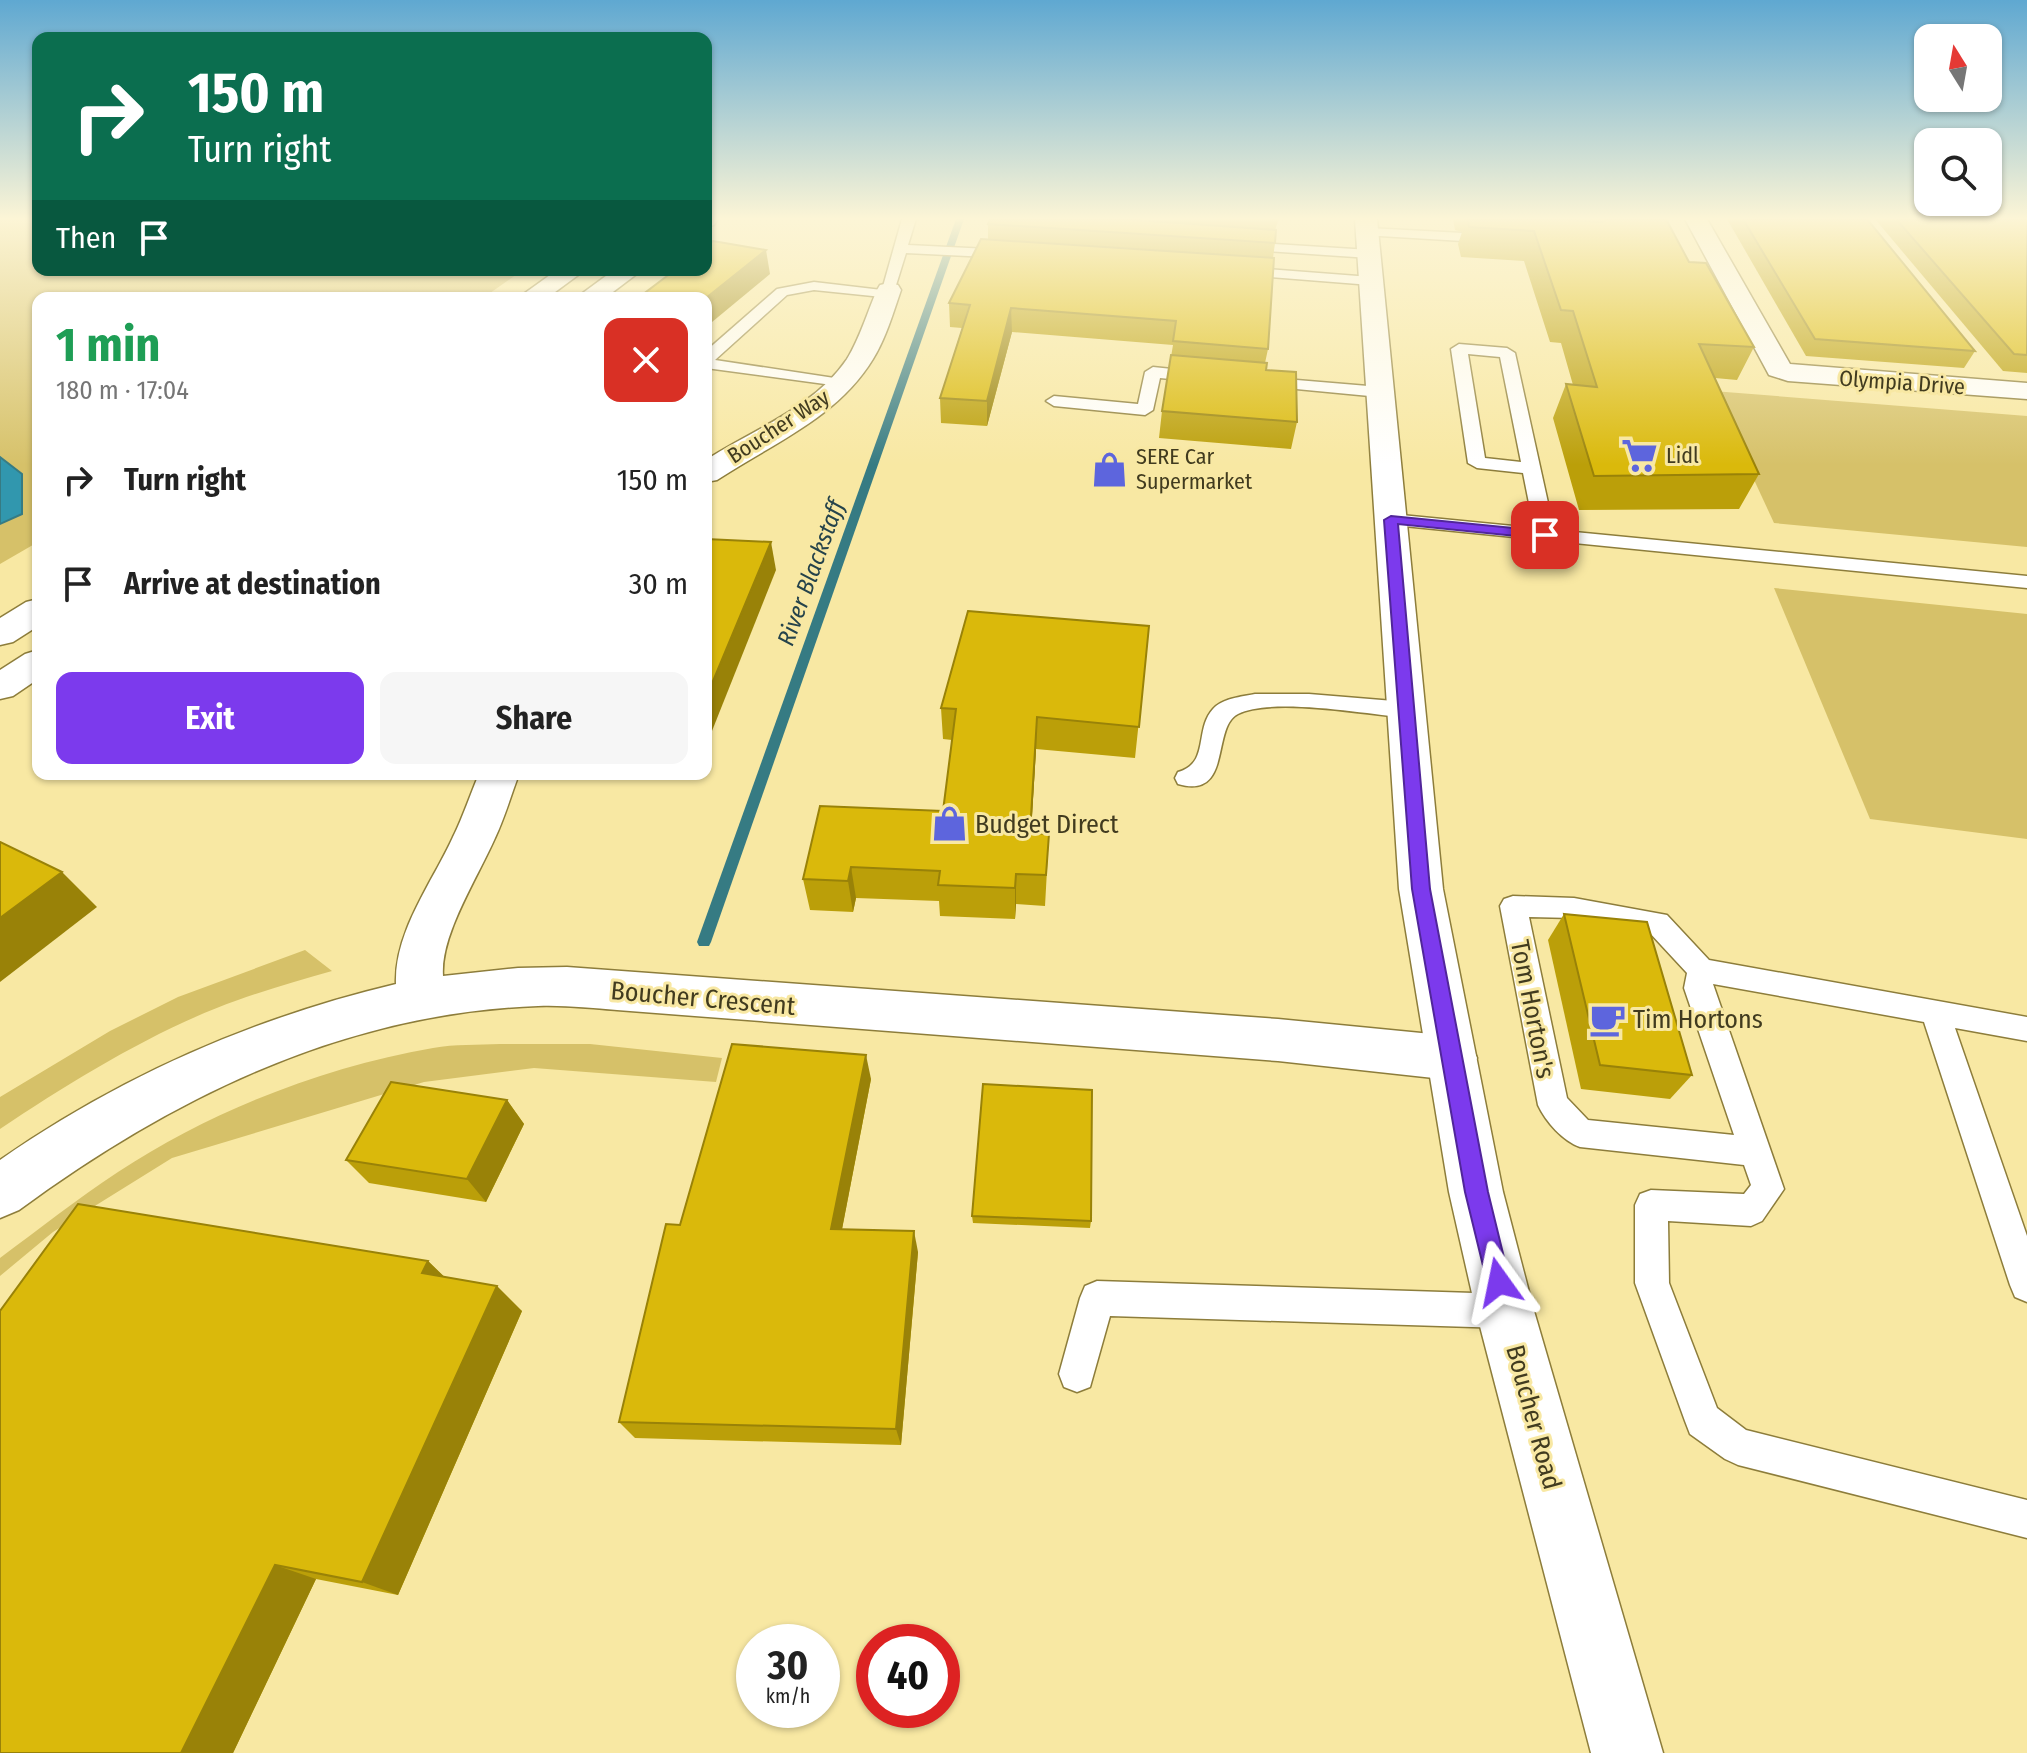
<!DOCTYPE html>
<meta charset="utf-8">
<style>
:root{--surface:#fff;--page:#f6f6f6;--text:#222;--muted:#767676;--accent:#7c3aed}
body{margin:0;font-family:"Fira Sans Condensed",sans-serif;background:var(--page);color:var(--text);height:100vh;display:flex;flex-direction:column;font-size:30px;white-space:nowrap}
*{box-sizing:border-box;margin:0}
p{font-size:26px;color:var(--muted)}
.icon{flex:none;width:44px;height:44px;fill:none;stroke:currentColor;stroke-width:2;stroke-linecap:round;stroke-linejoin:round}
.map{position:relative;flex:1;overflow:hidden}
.side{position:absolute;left:32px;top:292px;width:680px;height:488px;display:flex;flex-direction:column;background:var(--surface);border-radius:16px;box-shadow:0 2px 6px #0004}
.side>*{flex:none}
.banner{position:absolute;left:32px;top:32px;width:680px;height:244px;border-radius:16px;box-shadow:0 2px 6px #0004;background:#0b6e4f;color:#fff;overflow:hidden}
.needle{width:52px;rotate:349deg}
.controls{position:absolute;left:1914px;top:24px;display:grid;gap:16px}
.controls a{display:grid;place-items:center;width:88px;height:88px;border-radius:16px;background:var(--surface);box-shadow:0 2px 6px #0004;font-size:40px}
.speed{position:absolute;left:736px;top:1624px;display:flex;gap:16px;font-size:40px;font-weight:700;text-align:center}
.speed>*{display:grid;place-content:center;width:104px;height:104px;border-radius:50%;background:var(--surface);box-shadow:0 2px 6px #0004;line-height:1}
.speed small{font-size:20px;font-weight:400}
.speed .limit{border:12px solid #d22;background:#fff;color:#111}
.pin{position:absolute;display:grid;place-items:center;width:68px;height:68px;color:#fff;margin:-34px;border-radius:16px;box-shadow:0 4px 12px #0006}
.me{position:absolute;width:88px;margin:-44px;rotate:348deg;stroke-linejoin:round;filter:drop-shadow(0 0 6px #0008)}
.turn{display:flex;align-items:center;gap:28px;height:168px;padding:0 24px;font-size:36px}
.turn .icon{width:104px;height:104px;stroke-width:2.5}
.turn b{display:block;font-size:56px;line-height:68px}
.then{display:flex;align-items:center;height:76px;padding:0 24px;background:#0003;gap:16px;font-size:30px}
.round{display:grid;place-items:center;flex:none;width:84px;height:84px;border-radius:16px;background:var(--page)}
.headline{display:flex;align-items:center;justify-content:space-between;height:136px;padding:0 24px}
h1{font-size:48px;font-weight:700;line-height:60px;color:#1e9e55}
.action{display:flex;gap:16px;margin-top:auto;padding:16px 24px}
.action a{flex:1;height:92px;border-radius:16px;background:var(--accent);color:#fff;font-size:32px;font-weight:700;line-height:92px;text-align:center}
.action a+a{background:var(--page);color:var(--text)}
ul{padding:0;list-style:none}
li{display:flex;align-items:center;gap:24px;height:104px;padding:0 24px}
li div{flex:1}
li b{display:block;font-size:30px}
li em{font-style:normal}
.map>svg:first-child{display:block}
.green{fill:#d6c169}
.water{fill:#3197ae;stroke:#367b83;stroke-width:2}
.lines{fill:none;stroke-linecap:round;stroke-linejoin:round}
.stream{fill:#367b83;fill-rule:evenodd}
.lane-casing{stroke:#8d7d3b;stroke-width:3}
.street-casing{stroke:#8d7d3b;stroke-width:3}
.secondary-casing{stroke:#8d7d3b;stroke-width:3}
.highway-casing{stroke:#8d7d3b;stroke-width:3}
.lane{fill:#fff;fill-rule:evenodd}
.street{fill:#fff;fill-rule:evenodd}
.secondary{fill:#fff;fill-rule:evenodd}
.highway{fill:#fff;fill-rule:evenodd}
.wall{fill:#bb9f09}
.shaded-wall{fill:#998208}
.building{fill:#dab90b;stroke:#998208;stroke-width:2}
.route{fill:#7c3aed;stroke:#51269a;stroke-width:2}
.labels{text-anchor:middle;stroke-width:6;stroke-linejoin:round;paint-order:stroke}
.far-street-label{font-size:22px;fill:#413b1f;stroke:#f8e8a3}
.far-poi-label{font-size:22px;fill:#413b1f;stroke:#f8e8a3;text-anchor:start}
.far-water-label{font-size:24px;font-style:italic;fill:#25434b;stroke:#f8e8a3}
.poi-label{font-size:26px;fill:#413b1f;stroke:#f8e8a3;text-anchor:start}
.street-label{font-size:26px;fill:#413b1f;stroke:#f8e8a3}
</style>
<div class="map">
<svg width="2027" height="1753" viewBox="0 0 2027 1753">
<rect width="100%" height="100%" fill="#f8e8a3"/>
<g class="green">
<polygon points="0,219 38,219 38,270 523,270 483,298 38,298 38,542 0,564"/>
<polygon points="1713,391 2027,416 2027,547 1774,523"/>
<polygon points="1774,588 2027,614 2027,839 1870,819"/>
<path d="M305 950 332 971C301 980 269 989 238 1000 156 1029 72 1081 0 1129V1097L110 1031 178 997Z"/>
<path d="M500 1044H590L722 1058 716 1082 534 1068 424 1082 172 1158 53 1232 0 1276V1258C39 1229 77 1199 118 1172 211 1111 323 1067 433 1048 455 1044 478 1045 500 1044Z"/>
</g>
<polygon class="water" points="0,457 22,474 22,514 0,524"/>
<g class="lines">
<polygon class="stream" points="956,219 964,219 711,942 709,946 699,946 697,942"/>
<defs>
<g id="lane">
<polygon points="902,219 916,219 908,245 1009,250 1016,254 1009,258 906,253 892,298 814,290 787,295 715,360 841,379 849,384 847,387 706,368 706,351 777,289 814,282 882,290"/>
<polygon points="1368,228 1463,233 1470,237 1463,241 1363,235 1363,229"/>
<polygon points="1241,242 1370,250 1377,254 1370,258 1236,249 1236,243"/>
<polygon points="1239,267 1371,277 1378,281 1371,285 1234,274 1232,271"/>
<path d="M1459 344 1507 348 1515 353 1554 530 2027 576V588L1384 524 1381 520 1384 516 1391 514 1534 528 1523 473 1477 468 1468 463 1451 349ZM1468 354 1500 357 1521 462 1485 458Z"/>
<polygon points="1153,367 1201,372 1209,377 1201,382 1160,378 1153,410 1145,415 1054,406 1046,401 1054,396 1138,404 1145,372"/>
<polygon points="1260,377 1380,387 1388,392 1380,397 1254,385 1254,379"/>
<path d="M1255 694H1309L1406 702 1414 705 1417 710 1414 715 1406 718C1367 714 1271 697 1238 714 1211 727 1233 800 1178 784L1175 778 1178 772C1210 763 1194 730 1213 709 1223 698 1241 697 1255 694Z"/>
<path d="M1513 896 1574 898 1667 915 1709 960 2027 1017V1041L1955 1028 2027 1236V1302L2015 1297 2010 1285 1924 1022 1713 984 1784 1189 1762 1221 1751 1226 1668 1221 1669 1283 1717 1408 1746 1430 2027 1500V1538L1738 1465 1725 1459 1690 1434 1685 1421 1635 1283V1205L1640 1194 1651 1190 1744 1194 1751 1185 1744 1165 1580 1147C1563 1141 1546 1122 1538 1105L1500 906 1504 899ZM1529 917 1574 918 1649 932 1687 973 1684 988 1734 1135 1588 1120 1567 1098Z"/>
<polygon points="1097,1281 1505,1294 1517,1299 1522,1311 1517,1323 1505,1328 1110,1316 1090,1387 1077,1392 1064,1387 1059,1374 1080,1298 1085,1286"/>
</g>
<g id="street">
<polygon points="1685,219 1707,219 1790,364 2027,383 2027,399 1788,381 1769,375"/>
<path d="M889 283 898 285 901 290C893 313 886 338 873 359 837 418 773 443 717 480L706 482V460C754 429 814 408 847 359 860 338 867 313 877 290L880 285Z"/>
<path d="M479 774H519C511 795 505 817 495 838 478 877 440 935 443 976L518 968 567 967 1278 1019 1452 1036 1470 1043 1477 1058 1470 1073 1452 1080 1278 1061 617 1010C591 1008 564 1005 538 1006 344 1013 173 1097 19 1210L0 1218V1160C121 1076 253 1018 396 984 394 932 432 883 453 837 463 817 470 795 479 774Z"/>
</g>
<polygon id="secondary" points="1355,219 1377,219 1443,889 1503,1192 1534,1311 1663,1753 1591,1753 1476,1311 1449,1192 1399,889"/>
<g id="highway">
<polygon points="706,219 718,219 714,225 706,227"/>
<polygon points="557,270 585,270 547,298 518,298"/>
<polygon points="614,270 642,270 605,298 576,298"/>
<polygon points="38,599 38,626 13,642 0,645 0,618 26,602"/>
<polygon points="38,650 38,679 13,696 0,699 0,670 25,654"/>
</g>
</defs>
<use href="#lane" class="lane-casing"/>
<use href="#street" class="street-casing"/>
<use href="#secondary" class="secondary-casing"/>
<use href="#highway" class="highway-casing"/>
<use href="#lane" class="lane"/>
<use href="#street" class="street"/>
<use href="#secondary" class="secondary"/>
<use href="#highway" class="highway"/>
</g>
<g class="wall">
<polygon points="1279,219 1275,230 1275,243 1273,258 1268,349 1265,363 1266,370 1297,422 1291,449 1159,438 1162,411 1173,345 1012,332 987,426 941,423 940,398 962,328 950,327 949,303 988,239 988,224 1129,220"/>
<polygon points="1453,219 1666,219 1689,262 1754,347 1737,380 1715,378 1759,474 1739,509 1579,510 1553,418 1566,384 1573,385 1561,343 1550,342 1524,261 1461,257 1458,244 1462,232 1455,230"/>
<polygon points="1727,219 1867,219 1975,351 1964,368 1806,356"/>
<polygon points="1875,219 2027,219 2027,373 2003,371"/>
<polygon points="1149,626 1135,758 1036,749 1031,833 1049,834 1045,906 1016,904 1015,919 940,916 939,901 856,898 853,912 810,910 803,879 943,811 952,740 943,739 941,708"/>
<polygon points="1564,914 1692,1075 1670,1099 1581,1089 1548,940"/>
<polygon points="871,1079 842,1229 918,1252 901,1445 635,1438 619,1422 680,1225"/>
<polygon points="507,1100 524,1124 486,1202 369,1183 346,1160"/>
<polygon points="972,1216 1091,1221 1090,1228 973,1223"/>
<polygon points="428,1261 444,1277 522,1311 398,1595 316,1579 233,1753 0,1753"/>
</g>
<g class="shaded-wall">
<polygon points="766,250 770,274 706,327 706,298"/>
<polygon points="1011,308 1012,332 987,426 987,401"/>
<polygon points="771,542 776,570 706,746 706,698"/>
<polygon points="1037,717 1036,749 1029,864 1030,833"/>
<polygon points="851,867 856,898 853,912 848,881"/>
<polygon points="62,872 97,907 0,982 0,918"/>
<polygon points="1016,874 1016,904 1015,919 1015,888"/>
<polygon points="866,1055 871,1079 838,1250 831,1229"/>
<polygon points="507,1100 524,1124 486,1202 467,1179"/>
<polygon points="914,1231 918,1252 901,1445 896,1429"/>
<polygon points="428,1261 455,1287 422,1273"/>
<polygon points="497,1286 522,1311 398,1595 362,1582"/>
<polygon points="275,1565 316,1579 233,1753 181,1753"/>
</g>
<g class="building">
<polygon points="990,219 1124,219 1276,230 1275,243 988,224"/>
<polygon points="1468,219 1557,219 1602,222 1607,219 1666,219 1689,262 1706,263 1754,347 1699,344 1759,474 1594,476 1566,384 1597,387 1573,311 1561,310 1534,231 1469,227"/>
<polygon points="1743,219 1867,219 1975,351 1815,339"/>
<polygon points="1896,219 2027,219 2027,355 2014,354"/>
<polygon points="981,239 1274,258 1268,349 1173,341 1176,321 1011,308 987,401 940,398 970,305 949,303"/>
<polygon points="713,241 766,250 706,298 638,298 675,270 706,270 706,247"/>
<polygon points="1171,355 1267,363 1266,370 1296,372 1297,422 1162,411"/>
<polygon points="706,539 771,542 706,698"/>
<polygon points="968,611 1149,626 1139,727 1037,717 1030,833 1049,834 1046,875 1016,874 1015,888 938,885 940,871 851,867 848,881 803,879 820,806 943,811 956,709 941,708"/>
<polygon points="0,842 62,872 0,918"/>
<polygon points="1564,914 1647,922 1692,1075 1600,1065"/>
<polygon points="732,1044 866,1055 831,1229 914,1231 896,1429 619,1422 666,1224 680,1225"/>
<polygon points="391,1082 507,1100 467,1179 346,1160"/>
<polygon points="983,1084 1092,1090 1091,1221 972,1216"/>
<polygon points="78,1204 428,1261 422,1273 497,1286 362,1582 275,1565 181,1753 0,1753 0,1311"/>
</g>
<linearGradient id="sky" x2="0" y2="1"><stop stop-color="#5fa8d1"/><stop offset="0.47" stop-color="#fcf5d6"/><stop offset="1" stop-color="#fcf5d6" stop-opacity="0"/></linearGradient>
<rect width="2027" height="465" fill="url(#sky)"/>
<polygon class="route" points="1391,516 1545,531 1552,535 1545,539 1398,524 1430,889 1488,1192 1510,1282 1507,1290 1499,1293 1490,1290 1487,1282 1465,1192 1412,889 1384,520"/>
<defs>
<symbol id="supermarket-bare" viewBox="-9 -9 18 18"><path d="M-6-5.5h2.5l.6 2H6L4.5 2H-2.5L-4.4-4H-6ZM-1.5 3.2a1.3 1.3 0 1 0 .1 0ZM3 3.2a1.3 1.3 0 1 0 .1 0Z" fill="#5d65dd" stroke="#f8e8a3" stroke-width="2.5" paint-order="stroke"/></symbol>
<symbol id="shop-bare" viewBox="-9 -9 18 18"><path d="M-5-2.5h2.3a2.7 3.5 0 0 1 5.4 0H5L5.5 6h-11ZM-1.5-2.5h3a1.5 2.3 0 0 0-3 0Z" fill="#5d65dd" stroke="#f8e8a3" stroke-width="2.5" paint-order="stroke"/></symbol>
<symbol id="cafe-bare" viewBox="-9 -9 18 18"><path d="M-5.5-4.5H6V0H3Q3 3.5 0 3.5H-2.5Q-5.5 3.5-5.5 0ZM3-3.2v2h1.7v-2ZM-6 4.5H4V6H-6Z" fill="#5d65dd" stroke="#f8e8a3" stroke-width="2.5" paint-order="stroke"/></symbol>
</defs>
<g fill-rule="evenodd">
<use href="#supermarket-bare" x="1614" y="430" width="51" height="51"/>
<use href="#shop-bare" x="1084" y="444" width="51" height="51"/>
<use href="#shop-bare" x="924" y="798" width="51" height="51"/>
<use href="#cafe-bare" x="1582" y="994" width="51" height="51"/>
</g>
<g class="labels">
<g class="far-street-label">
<text transform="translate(1902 382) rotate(4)" y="8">Olympia Drive</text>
<text transform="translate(778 426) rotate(-33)" y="8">Boucher Way</text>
</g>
<g class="far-poi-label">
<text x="1666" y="463">Lidl</text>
<text x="1136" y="464">SERE Car<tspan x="1136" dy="25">Supermarket</tspan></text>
</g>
<g class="far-water-label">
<text transform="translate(811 573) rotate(-70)" y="8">River Blackstaff</text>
</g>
<g class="poi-label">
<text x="975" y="833">Budget Direct</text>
<text x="1633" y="1028">Tim Hortons</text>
</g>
<g class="street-label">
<text transform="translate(703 998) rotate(5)" y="9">Boucher Crescent</text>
<text transform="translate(1533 1009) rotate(79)" y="9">Tom Horton's</text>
<text transform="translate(1534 1417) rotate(75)" y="9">Boucher Road</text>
</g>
</g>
</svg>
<div class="controls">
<a><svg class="needle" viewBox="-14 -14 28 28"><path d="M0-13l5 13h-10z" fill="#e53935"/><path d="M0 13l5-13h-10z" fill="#767676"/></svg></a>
<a><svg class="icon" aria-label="search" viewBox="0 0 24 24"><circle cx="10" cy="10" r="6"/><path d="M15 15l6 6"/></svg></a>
</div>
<div class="speed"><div>30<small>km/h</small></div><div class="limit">40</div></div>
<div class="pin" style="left:1545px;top:535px;background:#d93025"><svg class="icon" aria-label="arrive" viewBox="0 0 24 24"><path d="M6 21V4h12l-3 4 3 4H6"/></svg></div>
<svg class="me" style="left:1499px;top:1282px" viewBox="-20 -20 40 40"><path d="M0-17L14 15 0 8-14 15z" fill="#7c3aed" stroke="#fff" stroke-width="4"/></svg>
<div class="banner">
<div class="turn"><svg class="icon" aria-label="right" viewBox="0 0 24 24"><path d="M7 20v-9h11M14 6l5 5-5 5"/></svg><div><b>150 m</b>Turn right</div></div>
<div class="then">Then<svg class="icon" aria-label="arrive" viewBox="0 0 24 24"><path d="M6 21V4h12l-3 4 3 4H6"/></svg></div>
</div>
<section class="side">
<div class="headline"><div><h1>1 min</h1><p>180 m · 17:04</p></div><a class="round" style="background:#d93025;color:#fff"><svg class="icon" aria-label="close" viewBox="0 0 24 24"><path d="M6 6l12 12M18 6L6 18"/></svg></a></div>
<ul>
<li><svg class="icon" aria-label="right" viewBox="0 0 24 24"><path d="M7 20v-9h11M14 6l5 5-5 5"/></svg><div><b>Turn right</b></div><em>150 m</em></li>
<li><svg class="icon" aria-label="arrive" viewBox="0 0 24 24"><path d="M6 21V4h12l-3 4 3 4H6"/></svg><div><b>Arrive at destination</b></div><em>30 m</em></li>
</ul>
<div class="action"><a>Exit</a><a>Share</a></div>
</section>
</div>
